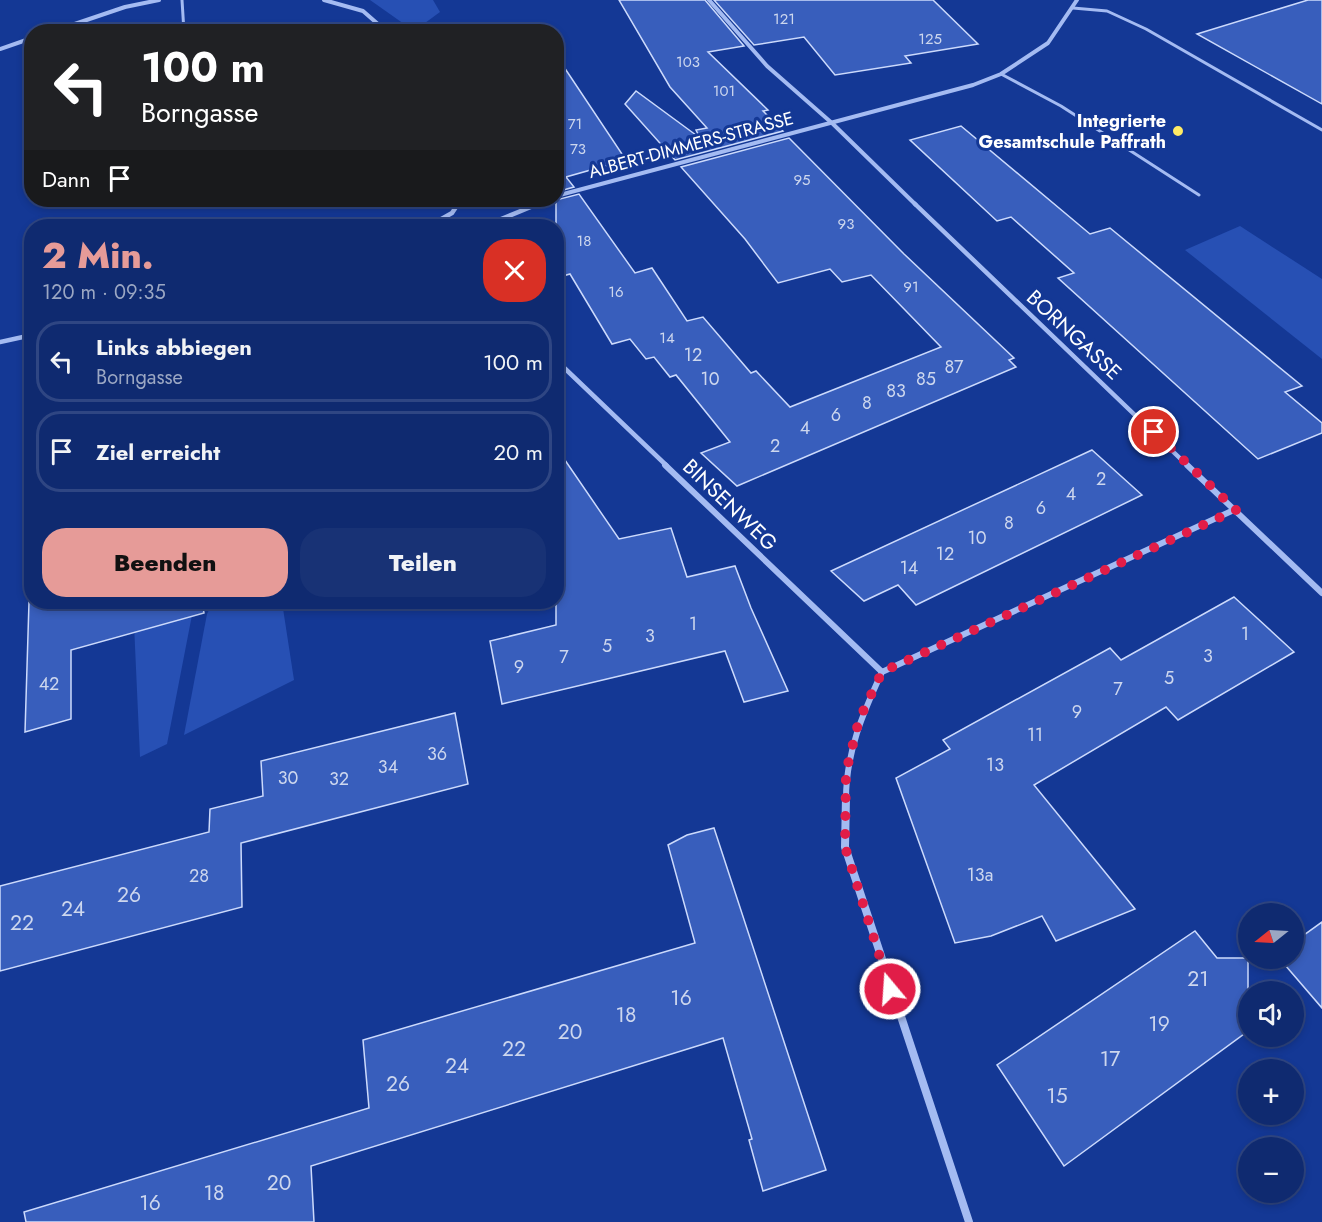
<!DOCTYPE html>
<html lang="de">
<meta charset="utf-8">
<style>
:root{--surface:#0f2a70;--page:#183275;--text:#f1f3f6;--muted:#9ba7c3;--line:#2f4683;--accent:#e69b98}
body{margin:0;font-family:Jost,sans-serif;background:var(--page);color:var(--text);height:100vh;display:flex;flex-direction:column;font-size:22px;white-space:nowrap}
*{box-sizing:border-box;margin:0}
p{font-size:20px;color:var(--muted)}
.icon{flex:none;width:33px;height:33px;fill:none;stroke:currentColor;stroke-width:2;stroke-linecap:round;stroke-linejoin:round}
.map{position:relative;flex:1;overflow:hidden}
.details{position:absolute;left:24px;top:219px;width:540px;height:390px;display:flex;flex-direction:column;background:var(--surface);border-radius:24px;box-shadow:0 3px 9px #0003,0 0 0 2px var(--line)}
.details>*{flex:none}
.hud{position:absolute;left:24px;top:24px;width:540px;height:183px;border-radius:24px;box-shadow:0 3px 9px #0003,0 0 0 2px var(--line);background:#202124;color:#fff;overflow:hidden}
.needle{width:39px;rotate:252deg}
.buttons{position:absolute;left:1238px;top:903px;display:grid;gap:12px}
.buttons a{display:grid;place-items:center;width:66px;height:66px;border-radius:50%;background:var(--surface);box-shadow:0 3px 9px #0003,0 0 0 2px var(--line);font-size:30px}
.pin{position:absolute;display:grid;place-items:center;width:51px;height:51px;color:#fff;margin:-26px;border:3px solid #fff;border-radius:50%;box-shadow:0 2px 6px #0007}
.me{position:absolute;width:66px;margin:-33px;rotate:342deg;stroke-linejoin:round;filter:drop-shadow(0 0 4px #0008)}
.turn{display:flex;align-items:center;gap:21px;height:126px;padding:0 18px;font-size:27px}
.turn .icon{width:78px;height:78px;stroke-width:2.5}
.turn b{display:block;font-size:42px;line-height:51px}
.then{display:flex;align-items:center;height:57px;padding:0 18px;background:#0003;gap:12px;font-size:22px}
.round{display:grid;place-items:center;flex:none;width:63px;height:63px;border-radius:24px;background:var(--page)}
.overview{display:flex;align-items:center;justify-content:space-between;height:102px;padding:0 18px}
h1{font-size:36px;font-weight:800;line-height:45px;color:var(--accent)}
.cta{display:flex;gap:12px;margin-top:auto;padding:12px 18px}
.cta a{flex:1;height:69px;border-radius:24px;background:var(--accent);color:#111;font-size:24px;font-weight:800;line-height:69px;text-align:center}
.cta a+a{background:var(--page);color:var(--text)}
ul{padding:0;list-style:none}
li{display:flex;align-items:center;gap:18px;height:81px;margin:0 12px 9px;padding:0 6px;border:3px solid var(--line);border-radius:24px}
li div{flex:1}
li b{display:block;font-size:22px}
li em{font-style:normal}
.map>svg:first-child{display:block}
.green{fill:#2750b4}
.building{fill:#385ebc;stroke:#ccdafc;stroke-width:1.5}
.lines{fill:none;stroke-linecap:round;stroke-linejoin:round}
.service{stroke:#a4bbf2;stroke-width:3}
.minor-far3{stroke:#a4bbf2;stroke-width:4}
.minor-far2{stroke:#a4bbf2;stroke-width:4.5}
.minor-far1{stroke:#a4bbf2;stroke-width:6}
.minor{stroke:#a4bbf2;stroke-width:8}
.route{stroke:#e11d48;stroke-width:10;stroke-dasharray:0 18}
.poi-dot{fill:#ffeb65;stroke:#143895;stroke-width:2}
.labels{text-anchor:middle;stroke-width:6;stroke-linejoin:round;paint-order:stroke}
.far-number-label{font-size:15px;fill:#cdd7ee}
.far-poi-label{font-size:18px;font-weight:bold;fill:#fff;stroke:#143895;text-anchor:end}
.far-street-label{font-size:18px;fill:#fff;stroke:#143895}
.number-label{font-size:18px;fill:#cdd7ee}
.street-label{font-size:21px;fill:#fff;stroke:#143895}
.near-number-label{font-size:21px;fill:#cdd7ee}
</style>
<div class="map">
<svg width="1322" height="1222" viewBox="0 0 1322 1222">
<rect width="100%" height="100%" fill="#143895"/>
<g class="green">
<polygon points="370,0 433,0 440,12 414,31"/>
<polygon points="1240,226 1322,279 1322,359 1185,250"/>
<polygon points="133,602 199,602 192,615 167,744 140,757"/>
<polygon points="213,602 282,602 294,680 184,735 207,614"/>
</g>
<g class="building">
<polygon points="619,0 705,0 744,46 708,52 768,110 763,111 783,131 675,160 625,104 636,91 700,138 696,130 707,128 670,87"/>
<polygon points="714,0 933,0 978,44 905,56 911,63 835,75 804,37 754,45"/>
<polygon points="1308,0 1322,0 1322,104 1197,34"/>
<polygon points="556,55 626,160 566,177 574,187 556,192"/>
<polygon points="961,126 1090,234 1110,228 1302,386 1285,392 1322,423 1322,433 1258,459 1058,278 1074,273 1011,217 997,221 910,140"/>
<polygon points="789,138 904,254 1014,358 1009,360 1016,367 737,486 701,453 730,442 676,375 670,377 654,357 646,359 630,339 612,344 570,274 556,278 556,200 579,194 635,273 652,268 687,321 703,317 751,373 756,371 790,407 941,347 871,275 842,282 830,269 778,283 745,239 681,167"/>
<polygon points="556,447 619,539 671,528 687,577 735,566 751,608 788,691 744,702 725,651 502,704 490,641 556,625"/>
<polygon points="1092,450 1142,495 916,605 898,585 864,601 831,571"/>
<polygon points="1234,597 1294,652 1178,720 1166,707 1034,785 1135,909 1056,941 1042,916 991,936 955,943 896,778 950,749 943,740 1110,648 1121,660"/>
<polygon points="29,602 202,602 204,613 71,650 71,719 25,732"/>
<polygon points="455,713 468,784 241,843 242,907 0,971 0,886 209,832 210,809 263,796 261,761"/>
<polygon points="714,828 826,1170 763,1191 749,1140 752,1139 723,1038 311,1166 314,1222 26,1222 24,1212 369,1108 363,1040 695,943 668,845 687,835"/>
<polygon points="1322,922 1322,1008 1279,958 1293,958 1293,943"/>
<polygon points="1195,931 1217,958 1248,958 1248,1031 1064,1166 997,1065"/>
</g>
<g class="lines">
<g class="service">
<polyline points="182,0 184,32"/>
<polyline points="1073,8 1107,11 1146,29 1322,130"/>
<polyline points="1001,74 1061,106 1199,195"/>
</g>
<g class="minor-far3">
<polyline points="324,0 363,11 387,32"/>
<polyline points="709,0 767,66 833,124 916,205"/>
<polyline points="51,32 125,7 159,0"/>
<polyline points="0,49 32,38"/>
<polyline points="556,196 973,85 1001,74 1048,43 1077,0"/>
<polyline points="457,205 461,200"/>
<polyline points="534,205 547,200"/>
</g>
<g class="minor-far2">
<polyline points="915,204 1188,466"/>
<polyline points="429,226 452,213 458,204"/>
<polyline points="484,226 538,204"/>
<polyline points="0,342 32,335"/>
<polyline points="556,360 667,466"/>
</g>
<g class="minor-far1">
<polyline points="665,465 882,672"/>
<polyline points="1187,465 1322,593"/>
<path d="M846 799C846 752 863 713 882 672L1236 509"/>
</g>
<polyline class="minor" points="846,797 845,847 969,1222"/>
</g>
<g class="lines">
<polyline class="route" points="890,989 845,847 846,772 859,720 882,672 1236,510 1154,432"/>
</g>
<circle class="poi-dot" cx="1178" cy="131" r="6"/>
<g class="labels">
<g class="far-number-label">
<text x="784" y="24">121</text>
<text x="930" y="44">125</text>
<text x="688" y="67">103</text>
<text x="724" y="96">101</text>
<text x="575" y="129">71</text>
<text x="578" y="154">73</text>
<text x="802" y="185">95</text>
<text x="846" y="229">93</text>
<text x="584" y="246">18</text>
<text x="911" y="292">91</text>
<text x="616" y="297">16</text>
<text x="667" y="343">14</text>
</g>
<g class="far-poi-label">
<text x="1166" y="127">Integrierte<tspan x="1166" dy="21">Gesamtschule Paffrath</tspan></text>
</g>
<g class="far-street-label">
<text transform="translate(691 145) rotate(-15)" y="6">ALBERT-DIMMERS-STRASSE</text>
</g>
<g class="number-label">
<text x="693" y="361">12</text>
<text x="954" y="373">87</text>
<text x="710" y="385">10</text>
<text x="926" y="385">85</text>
<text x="896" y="397">83</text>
<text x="867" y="409">8</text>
<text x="836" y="421">6</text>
<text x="805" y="434">4</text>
<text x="775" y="452">2</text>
<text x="1101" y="485">2</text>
<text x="1071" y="500">4</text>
<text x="1041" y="514">6</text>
<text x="1009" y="529">8</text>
<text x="977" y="544">10</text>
<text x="945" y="560">12</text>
<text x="909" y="574">14</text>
<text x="693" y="630">1</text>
<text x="1245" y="640">1</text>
<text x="650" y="642">3</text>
<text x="607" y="652">5</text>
<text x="1208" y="662">3</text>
<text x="564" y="663">7</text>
<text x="519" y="673">9</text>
<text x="1169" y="684">5</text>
<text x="49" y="690">42</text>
<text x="1118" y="695">7</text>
<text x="1077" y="718">9</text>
<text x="1035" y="741">11</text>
<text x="437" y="760">36</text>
<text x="995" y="771">13</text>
<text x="388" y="773">34</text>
<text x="288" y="784">30</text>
<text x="339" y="785">32</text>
<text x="980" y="881">13a</text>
<text x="199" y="882">28</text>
</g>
<g class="street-label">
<text transform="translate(1074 335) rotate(43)" y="7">BORNGASSE</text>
<text transform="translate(730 505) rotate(44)" y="7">BINSENWEG</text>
</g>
<g class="near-number-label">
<text x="129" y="902">26</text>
<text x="73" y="916">24</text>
<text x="22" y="930">22</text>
<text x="1198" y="986">21</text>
<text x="681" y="1005">16</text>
<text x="626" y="1022">18</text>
<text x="1159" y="1031">19</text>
<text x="570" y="1039">20</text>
<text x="514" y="1056">22</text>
<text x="1110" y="1066">17</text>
<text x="457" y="1073">24</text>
<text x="398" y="1091">26</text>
<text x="1057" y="1103">15</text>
<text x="279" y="1190">20</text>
<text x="214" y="1200">18</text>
<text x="150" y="1210">16</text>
</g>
</g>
</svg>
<div class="buttons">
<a><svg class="needle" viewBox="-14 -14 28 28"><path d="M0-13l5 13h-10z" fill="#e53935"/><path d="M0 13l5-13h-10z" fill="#9ba7c3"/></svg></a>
<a><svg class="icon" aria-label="sound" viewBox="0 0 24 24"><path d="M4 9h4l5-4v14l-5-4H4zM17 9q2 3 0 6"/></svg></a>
<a>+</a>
<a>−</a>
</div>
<div class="pin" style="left:1154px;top:432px;background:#d93025"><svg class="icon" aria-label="arrive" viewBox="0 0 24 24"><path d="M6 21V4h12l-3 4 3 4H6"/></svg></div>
<svg class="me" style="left:890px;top:989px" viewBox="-20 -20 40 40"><circle r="17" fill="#e11d48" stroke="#fff" stroke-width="3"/><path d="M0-11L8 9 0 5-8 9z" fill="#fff"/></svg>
<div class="hud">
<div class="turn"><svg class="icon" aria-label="left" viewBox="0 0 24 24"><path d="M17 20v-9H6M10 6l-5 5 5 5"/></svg><div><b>100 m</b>Borngasse</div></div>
<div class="then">Dann<svg class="icon" aria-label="arrive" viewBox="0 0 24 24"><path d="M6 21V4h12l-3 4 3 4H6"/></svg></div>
</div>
<section class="details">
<div class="overview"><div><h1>2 Min.</h1><p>120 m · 09:35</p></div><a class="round" style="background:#d93025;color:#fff"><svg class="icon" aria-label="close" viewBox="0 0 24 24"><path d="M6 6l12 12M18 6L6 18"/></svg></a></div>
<ul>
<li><svg class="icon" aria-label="left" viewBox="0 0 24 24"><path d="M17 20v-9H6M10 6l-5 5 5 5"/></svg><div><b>Links abbiegen</b><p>Borngasse</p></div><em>100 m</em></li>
<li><svg class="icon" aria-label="arrive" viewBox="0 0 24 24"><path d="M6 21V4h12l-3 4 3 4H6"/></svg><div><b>Ziel erreicht</b></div><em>20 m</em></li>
</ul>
<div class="cta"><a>Beenden</a><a>Teilen</a></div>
</section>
</div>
